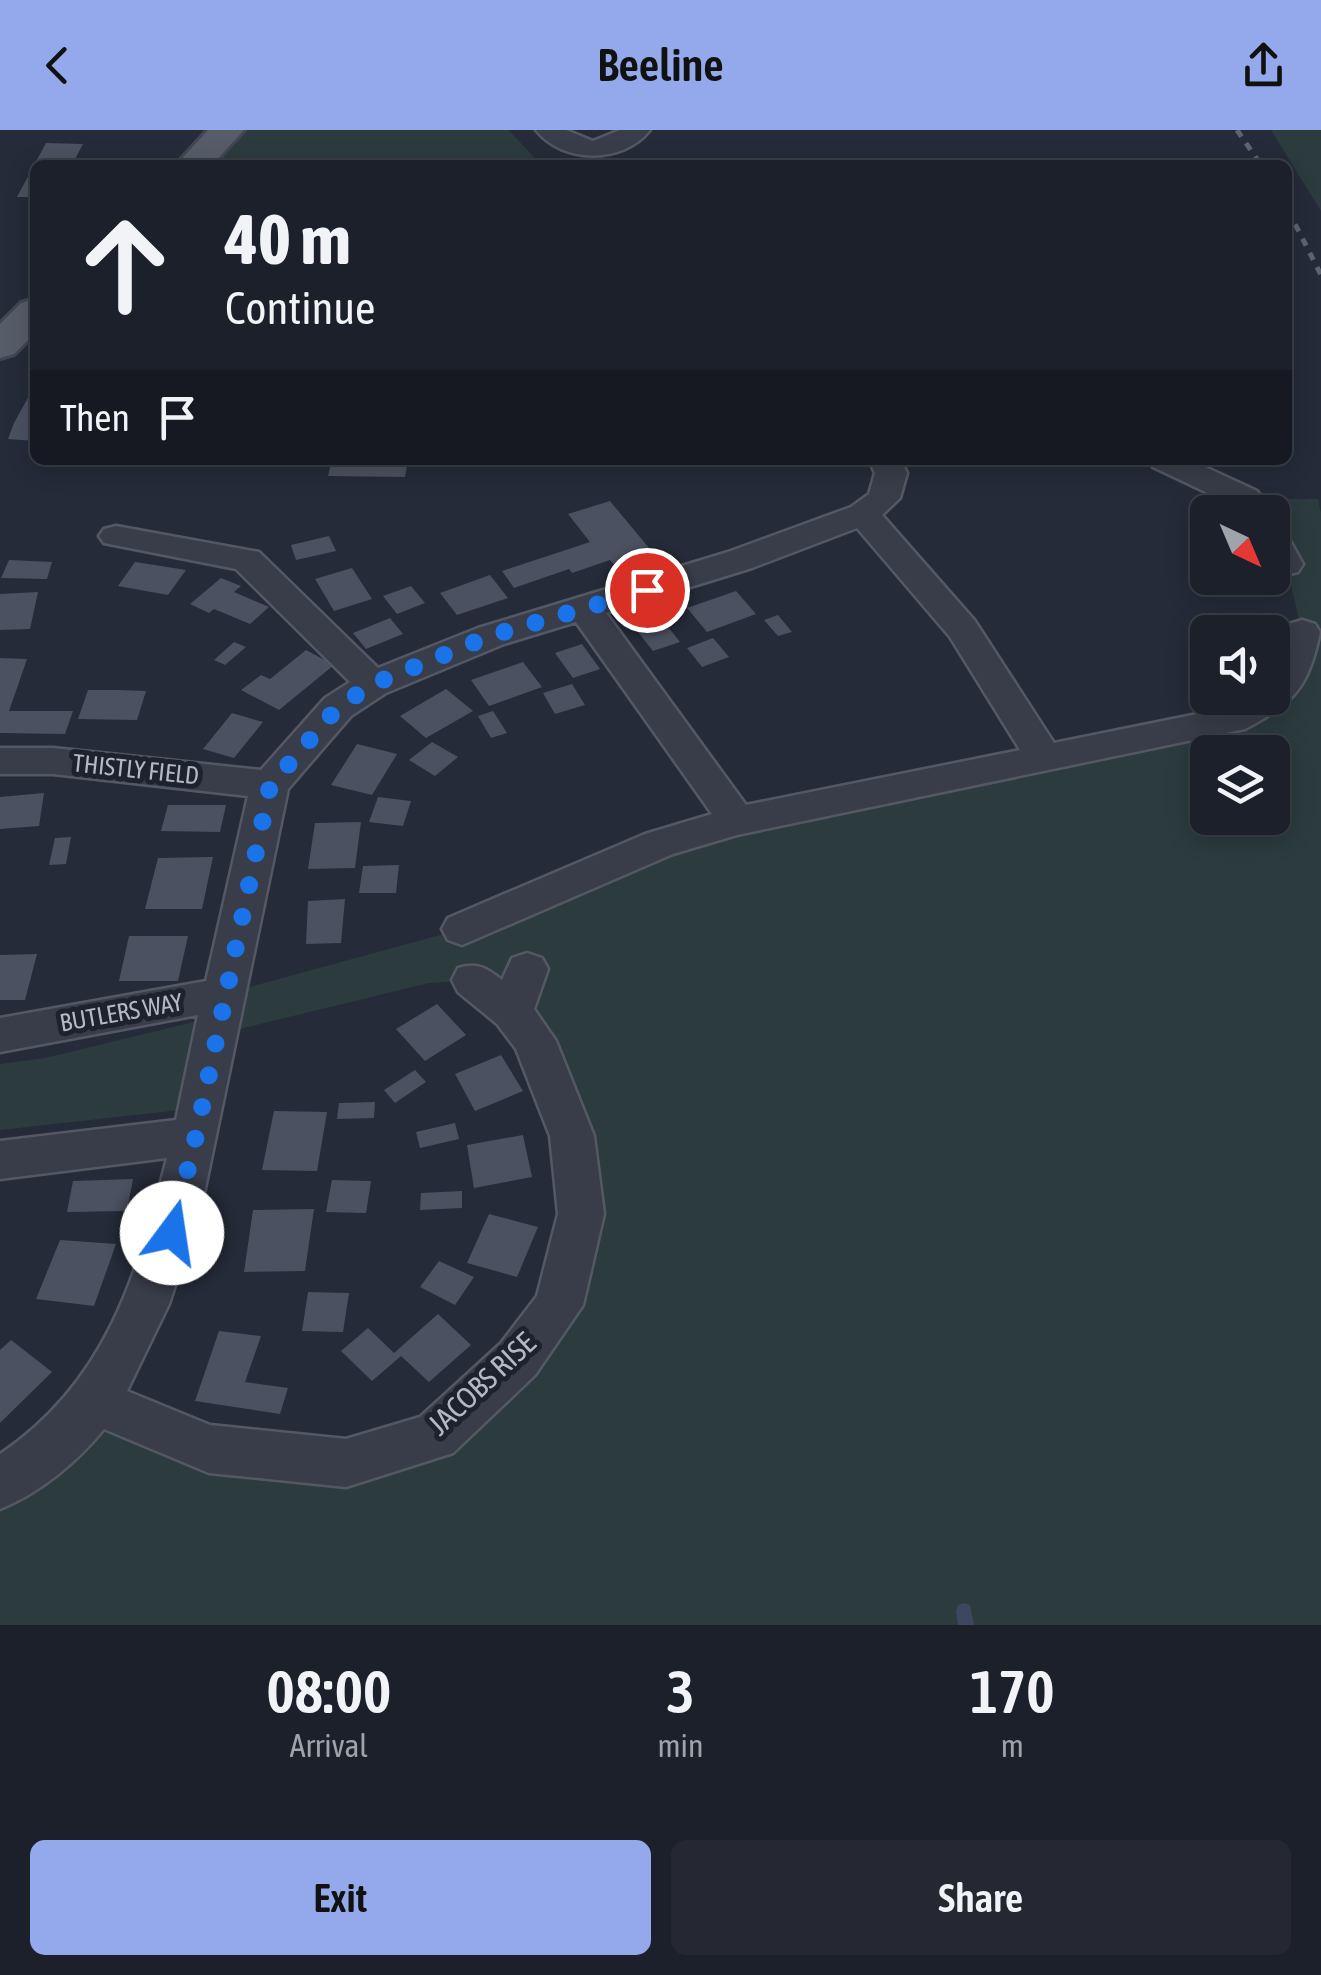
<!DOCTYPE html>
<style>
:root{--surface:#1c202b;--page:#252833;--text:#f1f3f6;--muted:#a0a3a9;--line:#3a3e47;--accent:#93a9eb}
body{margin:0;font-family:"Asap Condensed",sans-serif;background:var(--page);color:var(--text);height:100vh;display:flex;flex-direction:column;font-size:38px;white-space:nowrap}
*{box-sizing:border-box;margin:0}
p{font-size:32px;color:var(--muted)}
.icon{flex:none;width:55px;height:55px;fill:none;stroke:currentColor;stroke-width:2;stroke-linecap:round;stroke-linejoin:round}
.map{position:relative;height:1495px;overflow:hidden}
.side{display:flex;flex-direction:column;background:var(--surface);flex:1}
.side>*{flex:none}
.banner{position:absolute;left:30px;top:30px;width:1262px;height:305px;border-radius:15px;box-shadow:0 5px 25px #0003,0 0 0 2px var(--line);background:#1c202b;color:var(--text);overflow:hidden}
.needle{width:65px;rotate:136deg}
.fabs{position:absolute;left:1190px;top:365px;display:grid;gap:20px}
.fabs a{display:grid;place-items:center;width:100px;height:100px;border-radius:15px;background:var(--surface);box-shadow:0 5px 25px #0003,0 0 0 2px var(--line);font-size:50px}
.pin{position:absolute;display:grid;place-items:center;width:85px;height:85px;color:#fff;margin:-42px;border:5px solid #fff;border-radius:50%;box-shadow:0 2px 10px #0007}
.me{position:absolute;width:110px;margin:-55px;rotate:14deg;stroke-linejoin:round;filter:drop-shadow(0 0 8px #0008)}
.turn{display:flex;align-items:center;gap:35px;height:210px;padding:0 30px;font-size:45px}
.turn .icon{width:130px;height:130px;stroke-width:2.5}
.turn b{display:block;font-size:70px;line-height:85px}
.then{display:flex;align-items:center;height:95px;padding:0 30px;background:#0003;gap:20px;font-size:38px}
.eta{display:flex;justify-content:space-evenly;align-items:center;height:170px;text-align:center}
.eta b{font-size:60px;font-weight:600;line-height:70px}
.primary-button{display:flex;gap:20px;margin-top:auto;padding:20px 30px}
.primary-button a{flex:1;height:115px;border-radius:15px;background:var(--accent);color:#111;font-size:40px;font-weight:600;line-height:115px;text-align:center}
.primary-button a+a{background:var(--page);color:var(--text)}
header{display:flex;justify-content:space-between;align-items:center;height:130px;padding:0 30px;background:var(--accent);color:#111;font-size:45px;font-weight:600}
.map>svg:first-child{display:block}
.green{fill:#2b3b3e;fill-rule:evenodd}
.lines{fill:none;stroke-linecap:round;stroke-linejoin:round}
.stream{fill:#3d4760;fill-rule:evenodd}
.building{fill:#4c5161}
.minor-casing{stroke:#545864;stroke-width:5}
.major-casing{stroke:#424652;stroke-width:6}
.minor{fill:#393d49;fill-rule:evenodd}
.major{fill:#575c69;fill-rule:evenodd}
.rail{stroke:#5d6372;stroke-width:5;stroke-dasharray:8 8;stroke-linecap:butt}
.route{stroke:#1a73e8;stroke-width:18;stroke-dasharray:0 32.4}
.labels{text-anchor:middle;stroke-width:10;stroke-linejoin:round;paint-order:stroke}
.street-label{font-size:25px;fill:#b4b8c5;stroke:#1e222e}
.near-street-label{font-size:30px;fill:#b4b8c5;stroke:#1e222e}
</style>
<header><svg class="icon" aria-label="back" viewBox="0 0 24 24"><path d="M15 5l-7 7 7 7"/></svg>Beeline<svg class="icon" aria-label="share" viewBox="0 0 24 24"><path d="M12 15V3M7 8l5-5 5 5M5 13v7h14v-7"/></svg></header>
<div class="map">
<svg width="1321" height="1495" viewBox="0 0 1321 1495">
<rect width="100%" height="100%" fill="#252b39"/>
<g class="green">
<polygon points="247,0 509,0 541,35 215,35"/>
<polygon points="1271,0 1321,0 1321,81"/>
<path d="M1263 369H1318L1321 383V1495H0V1354L95 1271 209 1319 435 1306 559 1175 572 1006 473 850 429 853 219 904 224 864 462 799 659 714 1232 590 1282 563 1302 502 1286 434 1273 407 1272 382H1266ZM1208 622H1272V688H1208Z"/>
<polygon points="198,891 180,980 0,1000 0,934 45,928"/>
</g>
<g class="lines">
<polygon class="stream" points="964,1473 970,1475 974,1495 958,1495 956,1481 958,1475"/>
</g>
<g class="building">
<polygon points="46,13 83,14 72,35 35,35 35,67 17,67"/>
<polygon points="35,255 35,311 8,309 14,293"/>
<polygon points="332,330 408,330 405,347 328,346"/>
<polygon points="610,371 654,424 616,437 610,430 572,443 569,439 514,458 502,441 590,412 568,384"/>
<polygon points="329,406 336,421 296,430 291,415"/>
<polygon points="9,430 52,432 47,449 1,448"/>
<polygon points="135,432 161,436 186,440 168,465 118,456"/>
<polygon points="352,438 372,469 334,481 315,449"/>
<polygon points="490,445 508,468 457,485 440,463"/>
<polygon points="221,448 241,456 234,462 269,477 250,494 214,479 209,483 190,474"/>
<polygon points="411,456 425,473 397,484 383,466"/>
<polygon points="736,461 756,484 707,502 687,478"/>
<polygon points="38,462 30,499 0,500 0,464"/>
<polygon points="778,485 792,502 778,506 764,490"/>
<polygon points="390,488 403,504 366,519 353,503"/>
<polygon points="661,488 680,512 653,521 634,497"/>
<polygon points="713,508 729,527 702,537 687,518"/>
<polygon points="234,512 246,517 225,535 214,530"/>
<polygon points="582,514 600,539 573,548 555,523"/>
<polygon points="306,520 334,535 279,580 241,560 261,545 270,549"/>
<polygon points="0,528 27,529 9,581 73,581 65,604 0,603"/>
<polygon points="523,532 542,557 489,576 471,550"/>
<polygon points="572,554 585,575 555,584 543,563"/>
<polygon points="446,559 473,581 426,608 400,586"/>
<polygon points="88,560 118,560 146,561 137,590 78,589"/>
<polygon points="493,581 507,603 491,608 478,586"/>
<polygon points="232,583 263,592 234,628 203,619"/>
<polygon points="432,612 458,627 435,646 409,630"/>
<polygon points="357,614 397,624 372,665 331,655"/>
<polygon points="44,663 39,696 0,699 0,667"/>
<polygon points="378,667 411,671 403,696 369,692"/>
<polygon points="168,675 226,675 220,702 161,701"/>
<polygon points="361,692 355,738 308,739 315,693"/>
<polygon points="71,707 66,734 49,735 55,708"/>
<polygon points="213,727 202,779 145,779 158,728"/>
<polygon points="399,735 396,763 359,763 363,736"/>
<polygon points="345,769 341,813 306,814 308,771"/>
<polygon points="129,806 188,806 178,851 119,851"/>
<polygon points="37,824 25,870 0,870 0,825"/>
<polygon points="437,874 466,905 425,931 396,899"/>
<polygon points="501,925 523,961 475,981 455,944"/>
<polygon points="415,940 426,952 395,973 384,960"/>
<polygon points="375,972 374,988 337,989 339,973"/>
<polygon points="274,981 327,982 317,1041 262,1040"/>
<polygon points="455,993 459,1009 420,1018 416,1002"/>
<polygon points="523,1005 532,1047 474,1058 467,1015"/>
<polygon points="133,1049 127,1081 67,1082 73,1051"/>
<polygon points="332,1050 371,1051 366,1083 326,1082"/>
<polygon points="462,1061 462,1078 420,1080 421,1063"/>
<polygon points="314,1079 305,1141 244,1142 253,1080"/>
<polygon points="489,1084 538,1097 517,1147 467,1133"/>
<polygon points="60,1110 116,1114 94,1176 36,1169"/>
<polygon points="439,1131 474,1147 455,1175 420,1157"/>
<polygon points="308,1162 349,1163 343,1202 302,1201"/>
<polygon points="438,1184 471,1215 429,1252 401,1226 372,1251 341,1221 368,1198 394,1223"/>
<polygon points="219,1201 261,1206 245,1252 288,1258 280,1284 195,1271"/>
<polygon points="11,1210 52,1242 0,1293 0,1220"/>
</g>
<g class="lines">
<defs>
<g id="minor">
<path d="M536 0H566L593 11 620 0H650C623 34 563 34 536 0Z"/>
<path d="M869 330H901L907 343 900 368 882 385 975 491 1054 613 1222 579 1244 568H1272C1272 544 1277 514 1289 494L1302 490 1315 494 1320 502C1308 558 1295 572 1245 599L737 705 673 724 462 815 448 810 442 799 448 788 645 704 712 684 576 492 504 514 386 563 351 586 288 659 202 1073 169 1174 127 1261 210 1295 346 1309 420 1287 501 1213 537 1166 558 1084 550 1006 516 919 497 894 458 862 452 850 458 838C478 832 487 838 502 850L512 828 527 823 542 828 548 839 534 879 556 911 594 1006 604 1084 583 1175 535 1245 453 1323 346 1357 209 1343 104 1299C77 1332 40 1363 0 1379V1324C106 1253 137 1146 167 1028L0 1049V1011L176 990 198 885 0 922V888L206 851 248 666 53 644H0V618H53L261 640 325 568 350 552 236 439 104 413 99 406 104 399 116 396 259 422 378 538 478 498 728 422 851 377 869 364 875 343ZM857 398 950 507 1020 620 746 675 606 483 752 438Z"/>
<polygon points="1148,330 1190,330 1257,361 1273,382 1239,382 1233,375 1153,337"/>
<polygon points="1272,397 1284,400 1303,434 1298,442 1286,445 1272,439"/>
</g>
<g id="major">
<polygon points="208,0 244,0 212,35 176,35"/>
<polygon points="35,169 35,203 14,224 0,228 0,194 21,173"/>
</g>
</defs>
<use href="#minor" class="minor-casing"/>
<use href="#major" class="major-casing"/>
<use href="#minor" class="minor"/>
<use href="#major" class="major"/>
<g class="rail">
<polyline points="1237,0 1261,35"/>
<polyline points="1288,80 1321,145"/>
</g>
</g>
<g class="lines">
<polyline class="route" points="172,1103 196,1006 270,656 338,577 373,554 490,506 647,460"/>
</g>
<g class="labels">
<g class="street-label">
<text transform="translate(136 639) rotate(6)" y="9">THISTLY FIELD</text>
<text transform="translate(121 882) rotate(-10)" y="9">BUTLERS WAY</text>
</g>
<g class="near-street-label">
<text transform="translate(482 1254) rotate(-43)" y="10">JACOBS RISE</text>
</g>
</g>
</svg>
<div class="fabs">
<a><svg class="needle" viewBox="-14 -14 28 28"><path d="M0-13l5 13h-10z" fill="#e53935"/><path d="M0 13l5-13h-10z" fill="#a0a3a9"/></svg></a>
<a><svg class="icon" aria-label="sound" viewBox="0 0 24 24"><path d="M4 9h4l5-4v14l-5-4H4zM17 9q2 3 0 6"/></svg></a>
<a><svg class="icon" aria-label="layers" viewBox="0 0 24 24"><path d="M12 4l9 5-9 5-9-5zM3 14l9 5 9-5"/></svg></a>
</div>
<div class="pin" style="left:647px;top:460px;background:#d93025"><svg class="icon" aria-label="arrive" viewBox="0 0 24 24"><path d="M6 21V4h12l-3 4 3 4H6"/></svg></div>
<svg class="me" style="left:172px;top:1103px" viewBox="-20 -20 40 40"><circle r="19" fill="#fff"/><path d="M0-13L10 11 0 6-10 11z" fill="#1a73e8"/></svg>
<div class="banner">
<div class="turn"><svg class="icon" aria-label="ahead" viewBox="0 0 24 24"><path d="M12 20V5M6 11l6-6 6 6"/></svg><div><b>40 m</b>Continue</div></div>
<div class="then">Then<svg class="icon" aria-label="arrive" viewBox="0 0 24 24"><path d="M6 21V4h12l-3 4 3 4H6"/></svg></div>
</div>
</div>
<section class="side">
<div class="eta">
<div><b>08:00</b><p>Arrival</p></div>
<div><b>3</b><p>min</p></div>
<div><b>170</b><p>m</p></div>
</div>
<div class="primary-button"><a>Exit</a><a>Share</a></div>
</section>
